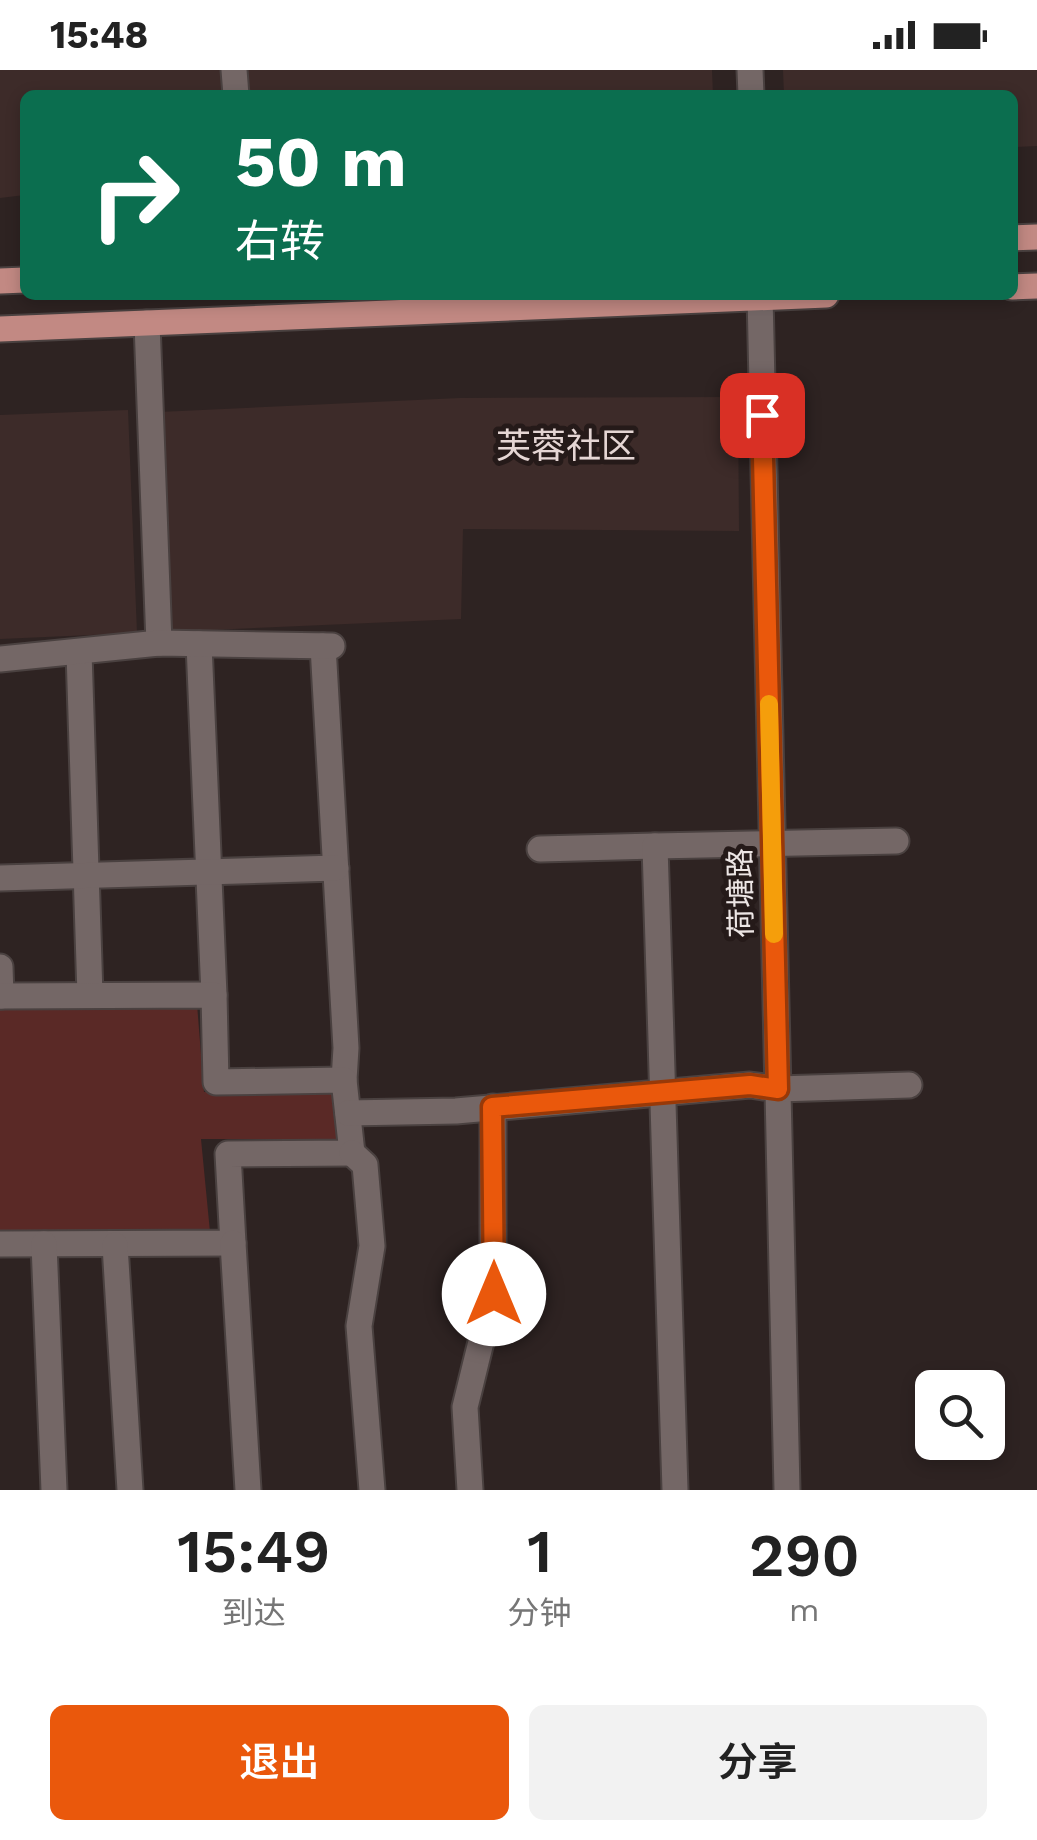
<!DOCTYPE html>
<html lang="zh">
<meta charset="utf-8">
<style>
:root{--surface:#fff;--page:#f2f2f2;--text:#222;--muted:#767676;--accent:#ea580c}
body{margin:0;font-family:"Work Sans","Noto Sans SC",sans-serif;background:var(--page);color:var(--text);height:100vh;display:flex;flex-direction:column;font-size:38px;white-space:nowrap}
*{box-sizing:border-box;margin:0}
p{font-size:32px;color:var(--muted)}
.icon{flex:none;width:55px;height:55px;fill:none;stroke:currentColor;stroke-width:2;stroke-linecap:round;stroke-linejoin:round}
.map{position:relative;height:1420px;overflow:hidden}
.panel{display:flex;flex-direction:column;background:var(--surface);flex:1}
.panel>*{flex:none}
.hud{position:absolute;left:20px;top:20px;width:998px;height:210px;border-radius:15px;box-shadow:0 5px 15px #0003;background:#0b6e4f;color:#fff;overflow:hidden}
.controls{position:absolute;left:915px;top:1300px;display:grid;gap:20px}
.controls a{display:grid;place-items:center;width:90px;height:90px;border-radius:15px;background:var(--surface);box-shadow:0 5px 15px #0003;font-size:50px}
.pin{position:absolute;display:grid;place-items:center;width:85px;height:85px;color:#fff;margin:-42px;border-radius:20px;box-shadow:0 5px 15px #0006}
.me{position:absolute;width:110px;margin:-55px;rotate:0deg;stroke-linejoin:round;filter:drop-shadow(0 0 8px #0008)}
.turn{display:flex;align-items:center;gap:35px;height:210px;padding:0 50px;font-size:45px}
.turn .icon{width:130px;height:130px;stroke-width:2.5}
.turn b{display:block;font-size:70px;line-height:85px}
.eta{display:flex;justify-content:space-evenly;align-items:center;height:170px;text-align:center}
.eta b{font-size:60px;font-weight:600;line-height:70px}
.cta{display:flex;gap:20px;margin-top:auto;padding:20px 50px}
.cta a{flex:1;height:115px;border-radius:15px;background:var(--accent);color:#fff;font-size:40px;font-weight:600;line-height:115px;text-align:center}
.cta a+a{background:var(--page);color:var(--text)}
.status{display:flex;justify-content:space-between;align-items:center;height:70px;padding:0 50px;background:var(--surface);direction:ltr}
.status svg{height:28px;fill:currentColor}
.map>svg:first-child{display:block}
.built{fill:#3d2b29}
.green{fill:#5a2926}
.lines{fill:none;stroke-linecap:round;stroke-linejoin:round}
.minor-casing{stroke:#4a4140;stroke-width:29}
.major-casing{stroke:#4a4140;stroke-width:29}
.minor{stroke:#746766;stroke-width:25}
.major{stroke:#c28983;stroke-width:25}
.route-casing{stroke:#983908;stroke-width:25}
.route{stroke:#ea580c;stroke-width:18}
.slow{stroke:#f59e0b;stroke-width:18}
.labels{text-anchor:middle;stroke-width:10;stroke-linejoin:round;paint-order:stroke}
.street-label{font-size:30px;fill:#ede6e5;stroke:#251a19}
.quarter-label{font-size:35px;fill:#e5d6d4;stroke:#251a19}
</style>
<div class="status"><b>15:48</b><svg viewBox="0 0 49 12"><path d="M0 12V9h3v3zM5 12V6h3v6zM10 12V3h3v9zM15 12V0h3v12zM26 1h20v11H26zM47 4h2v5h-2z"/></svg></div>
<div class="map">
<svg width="1037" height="1420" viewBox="0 0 1037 1420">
<rect width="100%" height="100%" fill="#2e2322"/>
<g class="built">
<polygon points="0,0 712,0 713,25 25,25 25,125 0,128"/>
<polygon points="783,0 1037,0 1037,76 1013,77 1012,25 784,25"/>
<polygon points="738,327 739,461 463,459 461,549 166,562 159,342 460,328"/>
<polygon points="128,340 137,563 0,569 0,345"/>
</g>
<polygon class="green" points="197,934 204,1022 334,1022 338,1069 201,1069 210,1162 0,1160 0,938"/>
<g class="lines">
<defs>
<g id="minor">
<polyline points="234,0 236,25"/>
<polyline points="750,0 751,25"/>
<polyline points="760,225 787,1420"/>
<polyline points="147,253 159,573"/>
<polyline points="199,574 214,925"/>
<polyline points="323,576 346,978 344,1010"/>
<polyline points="79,582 90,925"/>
<polyline points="0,589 159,573 332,576"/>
<polyline points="540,779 655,776"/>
<polyline points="0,808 336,798"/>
<polyline points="0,897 1,926"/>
<polyline points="0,926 214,925 216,1012 344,1010 352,1083 228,1084 233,1173 0,1174"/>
<polyline points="348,1043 456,1041 750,1015 778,1019 909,1015"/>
<polyline points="352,1083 365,1095 372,1176 359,1256 372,1420"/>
<polyline points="233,1173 248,1420"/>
<polyline points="44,1174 54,1420"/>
<polyline points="115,1175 130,1420"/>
<polyline points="470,1420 465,1337 493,1223 493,1037"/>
<polyline points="675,1420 655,776 896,771"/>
</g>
<g id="major">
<polyline points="1012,168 1037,167"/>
<polyline points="0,211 25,210"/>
<polyline points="1012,217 1037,216"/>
<polyline points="0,259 826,225"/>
</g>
</defs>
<use href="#minor" class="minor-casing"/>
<use href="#major" class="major-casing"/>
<use href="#minor" class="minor"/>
<use href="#major" class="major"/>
</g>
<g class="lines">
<defs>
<polyline id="route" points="494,1224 492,1037 750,1015 778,1019 762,345"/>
</defs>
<use href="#route" class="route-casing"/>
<use href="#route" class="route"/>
<polyline class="slow" points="769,634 774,864"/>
</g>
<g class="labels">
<g class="street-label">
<text transform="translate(741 823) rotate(-91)" y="10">荷塘路</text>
</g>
<g class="quarter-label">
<text x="566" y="388">芙蓉社区</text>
</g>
</g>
</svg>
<div class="controls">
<a><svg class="icon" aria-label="search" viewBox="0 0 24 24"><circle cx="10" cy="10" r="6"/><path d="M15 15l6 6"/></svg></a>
</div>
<div class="pin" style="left:762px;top:345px;background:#d93025"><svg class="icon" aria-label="arrive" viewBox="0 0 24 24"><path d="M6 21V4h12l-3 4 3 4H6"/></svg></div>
<svg class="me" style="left:494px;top:1224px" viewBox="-20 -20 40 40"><circle r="19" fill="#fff"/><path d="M0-13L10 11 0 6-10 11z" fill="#ea580c"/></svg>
<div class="hud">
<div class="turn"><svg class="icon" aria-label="right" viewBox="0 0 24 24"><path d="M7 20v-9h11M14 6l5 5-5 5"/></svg><div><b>50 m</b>右转</div></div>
</div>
</div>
<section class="panel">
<div class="eta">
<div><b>15:49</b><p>到达</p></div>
<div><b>1</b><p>分钟</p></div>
<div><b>290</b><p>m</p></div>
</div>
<div class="cta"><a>退出</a><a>分享</a></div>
</section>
